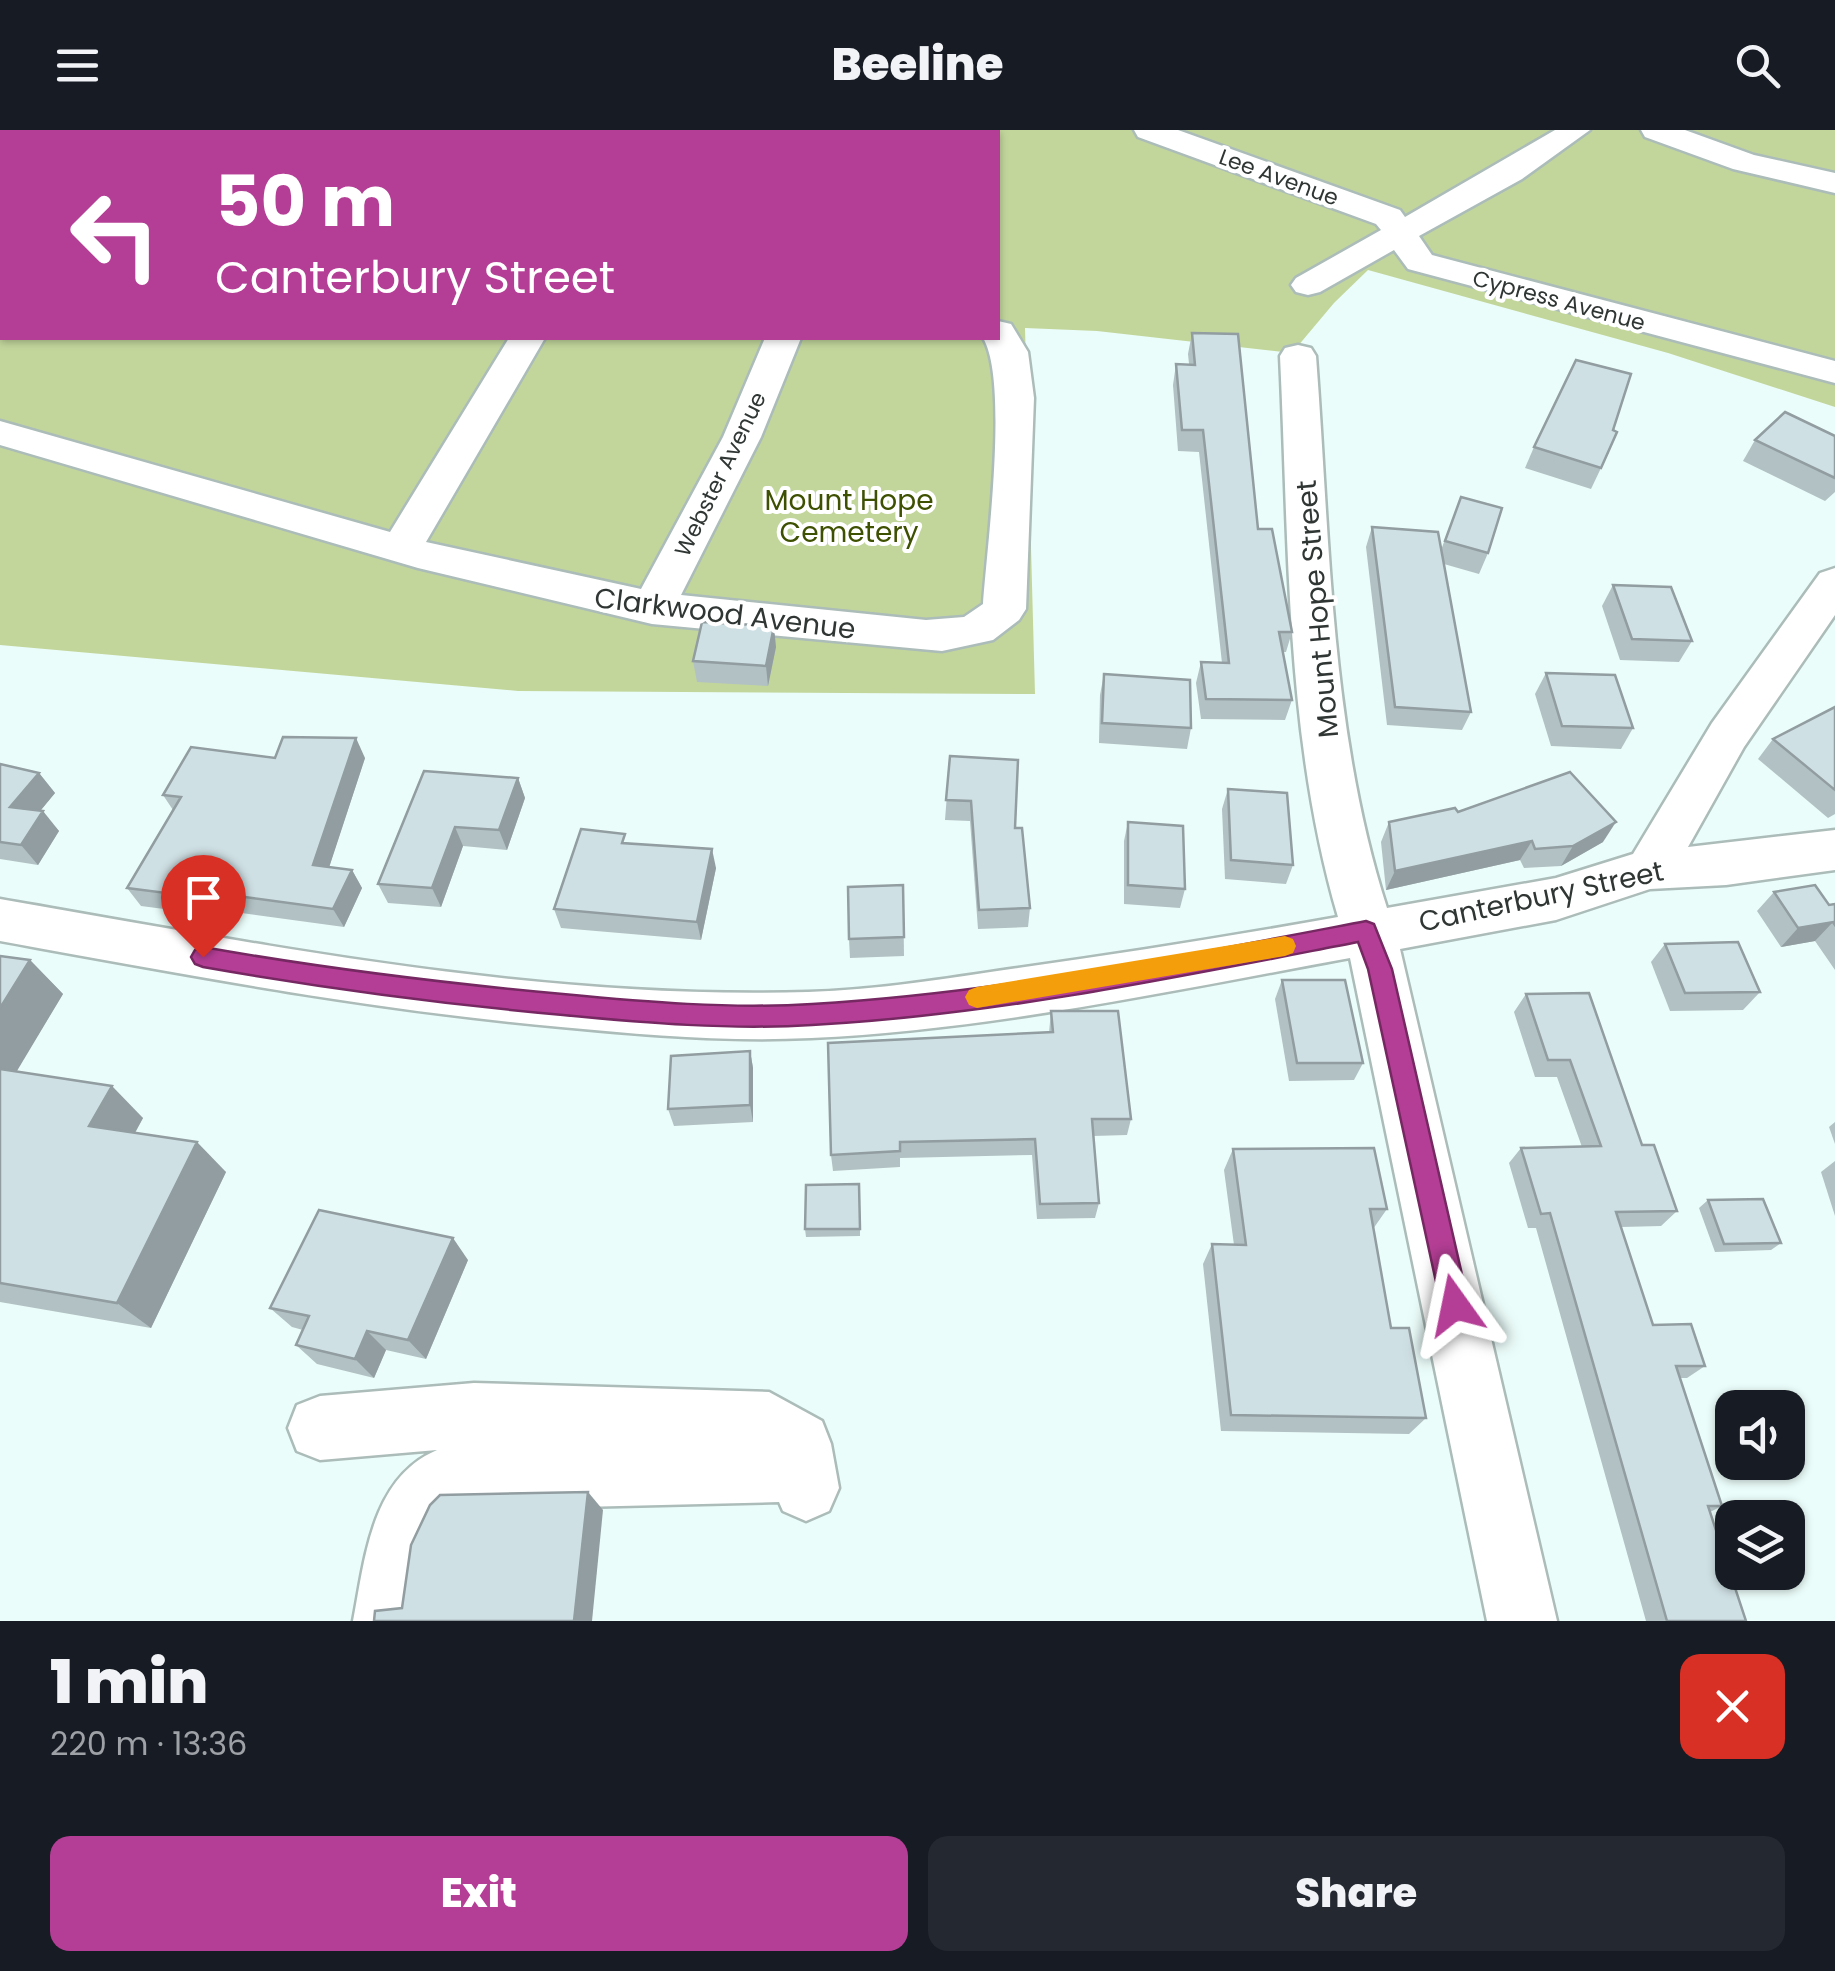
<!DOCTYPE html>
<meta charset="utf-8">
<style>
:root{--surface:#171b24;--page:#242831;--text:#f1f3f6;--muted:#9ea1a6;--accent:#b43e95}
body{margin:0;font-family:Poppins,sans-serif;background:var(--page);color:var(--text);height:100vh;display:flex;flex-direction:column;font-size:38px;white-space:nowrap}
*{box-sizing:border-box;margin:0}
p{font-size:32px;color:var(--muted)}
.icon{flex:none;width:55px;height:55px;fill:none;stroke:currentColor;stroke-width:2;stroke-linecap:round;stroke-linejoin:round}
.map{position:relative;height:1491px;overflow:hidden}
.side{display:flex;flex-direction:column;background:var(--surface);flex:1}
.side>*{flex:none}
.top-card{position:absolute;left:0px;top:0px;width:1000px;height:210px;box-shadow:0 2px 8px #0004;background:#b43e95;color:#fff;overflow:hidden}
.buttons{position:absolute;left:1715px;top:1260px;display:grid;gap:20px}
.buttons a{display:grid;place-items:center;width:90px;height:90px;border-radius:20px;background:var(--surface);box-shadow:0 2px 8px #0004;font-size:50px}
.pin{position:absolute;display:grid;place-items:center;width:85px;height:85px;color:#fff;margin:-102px -42px;border-radius:50% 50% 50% 0;rotate:-45deg;box-shadow:0 0 10px #0007}
.pin .icon{rotate:45deg}
.me{position:absolute;width:110px;margin:-55px;rotate:348deg;stroke-linejoin:round;filter:drop-shadow(0 0 8px #0008)}
.turn{display:flex;align-items:center;gap:35px;height:210px;padding:0 50px;font-size:45px}
.turn .icon{width:130px;height:130px;stroke-width:2.5}
.turn b{display:block;font-size:70px;line-height:85px}
.round{display:grid;place-items:center;flex:none;width:105px;height:105px;border-radius:20px;background:var(--page)}
.summary{display:flex;align-items:center;justify-content:space-between;height:170px;padding:0 50px}
h1{font-size:60px;font-weight:800;line-height:75px}
.cta{display:flex;gap:20px;margin-top:auto;padding:20px 50px}
.cta a{flex:1;height:115px;border-radius:20px;background:var(--accent);color:#fff;font-size:40px;font-weight:800;line-height:115px;text-align:center}
.cta a+a{background:var(--page);color:var(--text)}
header{display:flex;justify-content:space-between;align-items:center;height:130px;padding:0 50px;background:var(--surface);font-size:45px;font-weight:800}
.map>svg:first-child{display:block}
.green{fill:#c2d69c;fill-rule:evenodd}
.lines{fill:none;stroke-linecap:round;stroke-linejoin:round}
.minor-casing{stroke:#abbcb9;stroke-width:5}
.minor{fill:#fff;fill-rule:evenodd}
.wall{fill:#b2c1c4}
.shaded-wall{fill:#919da0}
.building{fill:#cfe0e4;stroke:#919da0;stroke-width:2.5}
.route{fill:#b43e95;stroke:#752861;stroke-width:2.5}
.slow{fill:#f59e0b}
.labels{text-anchor:middle;stroke-width:8;stroke-linejoin:round;paint-order:stroke}
.far-street-label{font-size:22px;fill:#2f3634;stroke:#fff}
.park-label{font-size:28px;fill:#3e5002;stroke:#fff}
.street-label{font-size:28px;fill:#2f3634;stroke:#fff}
</style>
<header><svg class="icon" aria-label="menu" viewBox="0 0 24 24"><path d="M4 6h16M4 12h16M4 18h16"/></svg>Beeline<svg class="icon" aria-label="search" viewBox="0 0 24 24"><circle cx="10" cy="10" r="6"/><path d="M15 15l6 6"/></svg></header>
<div class="map">
<svg width="1835" height="1491" viewBox="0 0 1835 1491">
<rect width="100%" height="100%" fill="#ebfdfa"/>
<path class="green" d="M0 0H1835V277L1668 223 1368 140 1334 173 1292 223 1097 201 1025 198 1035 564 518 561 0 515ZM2 2H998V208H2Z"/>
<g class="lines">
<defs>
<g id="minor">
<polygon points="1134,0 1178,0 1400,80 1405,87 1555,0 1590,0 1522,49 1419,106 1432,125 1835,231 1835,253 1408,139 1394,120 1320,162 1308,165 1296,162 1291,155 1296,148 1381,100 1376,94 1138,7"/>
<polygon points="1641,0 1685,0 1754,25 1835,43 1835,63 1733,39 1645,7"/>
<polygon points="2,36 2,57 0,58 0,37"/>
<path d="M998 191 1011 194 1028 222 1034 268 1026 479 1019 490 993 510 942 521 652 494 418 438 0 315V291L390 402 509 208H545L426 412 641 459 723 307 765 208H801L761 307 681 465 926 490 964 487 983 474C987 416 1009 251 983 208H998Z"/>
<path d="M1298 215 1311 218 1316 226C1330 409 1330 602 1387 778L1556 748 1633 724 1712 593 1820 443 1835 438V485L1744 617 1688 717 1835 700V740L1726 755 1650 759 1556 790 1400 819 1557 1491H1487L1350 828C1175 860 989 900 811 908 728 912 645 905 561 897 372 880 187 845 0 811V769C266 815 537 870 808 862 878 860 949 848 1018 838 1125 823 1232 806 1338 787 1285 607 1289 412 1280 226L1285 218Z"/>
<path d="M474 1253 769 1262 822 1291 831 1314 839 1358 829 1381 806 1391 783 1381 779 1372 460 1380C427 1405 429 1453 423 1491H353C365 1429 371 1348 437 1320L320 1330 297 1321 288 1298 297 1275 320 1266Z"/>
</g>
</defs>
<use href="#minor" class="minor-casing"/>
<use href="#minor" class="minor"/>
</g>
<g class="wall">
<polygon points="1192,203 1292,502 1286,522 1283,522 1292,570 1285,590 1201,589 1196,553 1201,532 1222,533 1199,322 1178,321 1173,255 1176,234 1189,234 1188,224"/>
<polygon points="1835,306 1835,362 1825,371 1743,331 1755,310"/>
<polygon points="1534,317 1601,338 1591,359 1525,338"/>
<polygon points="1461,367 1488,423 1479,444 1444,434 1471,582 1462,600 1387,595 1366,417 1372,397 1441,420"/>
<polygon points="1613,455 1692,511 1679,532 1620,530 1602,476"/>
<polygon points="776,517 768,556 697,552 693,531"/>
<polygon points="1546,543 1633,598 1621,619 1551,616 1535,564"/>
<polygon points="1104,544 1191,598 1187,619 1099,613 1100,565"/>
<polygon points="1835,577 1835,684 1828,688 1758,629 1773,609"/>
<polygon points="950,626 1015,698 1030,778 1028,797 978,799 970,691 945,690"/>
<polygon points="275,628 365,628 329,737 352,740 362,758 344,797 213,779 210,785 141,776 127,758 173,680 163,665"/>
<polygon points="0,634 39,643 55,663 40,681 59,701 38,735 0,729"/>
<polygon points="518,648 525,668 507,720 463,716 441,777 388,773 378,754"/>
<polygon points="1228,659 1293,735 1286,754 1225,749 1222,679"/>
<polygon points="1458,682 1603,712 1561,736 1524,738 1520,730 1386,760 1381,712 1389,692"/>
<polygon points="1128,692 1185,759 1180,778 1124,774 1124,711"/>
<polygon points="627,713 716,738 701,810 561,798 554,779"/>
<polygon points="903,755 904,826 850,828 849,809"/>
<polygon points="1774,762 1829,775 1835,774 1835,840 1815,811 1781,817 1757,781"/>
<polygon points="1665,814 1760,862 1743,880 1670,881 1651,832"/>
<polygon points="0,826 30,830 63,864 16,941 143,988 135,1003 226,1042 151,1198 0,1172"/>
<polygon points="1282,850 1363,933 1354,950 1289,951 1275,869"/>
<polygon points="1526,864 1642,1015 1677,1081 1661,1096 1621,1097 1653,1195 1705,1236 1687,1248 1680,1248 1722,1376 1710,1382 1746,1491 1646,1491 1536,1098 1528,1098 1509,1033 1521,1018 1582,1017 1557,947 1535,947 1514,882"/>
<polygon points="1051,881 1131,989 1127,1005 1093,1006 1099,1073 1095,1088 1037,1089 1032,1025 900,1028 900,1037 833,1041 831,1025 1049,903"/>
<polygon points="750,921 753,938 753,992 674,996 668,979"/>
<polygon points="1835,992 1835,1014 1829,997"/>
<polygon points="1233,1019 1387,1079 1373,1099 1391,1198 1426,1288 1409,1304 1221,1301 1203,1134 1212,1114 1234,1115 1224,1040"/>
<polygon points="1835,1031 1835,1086 1821,1042"/>
<polygon points="860,1062 860,1106 806,1107 805,1099"/>
<polygon points="1708,1070 1781,1113 1771,1120 1715,1122 1699,1078"/>
<polygon points="468,1130 426,1229 386,1220 374,1248 317,1234 296,1215 303,1200 292,1197 270,1178"/>
</g>
<g class="shaded-wall">
<polygon points="774,496 776,517 768,556 766,536"/>
<polygon points="356,608 365,628 324,753 313,735"/>
<polygon points="39,643 55,663 27,697 10,677"/>
<polygon points="518,648 525,668 507,720 499,700"/>
<polygon points="43,681 59,701 38,735 21,715"/>
<polygon points="1616,692 1603,712 1561,736 1573,716"/>
<polygon points="455,697 463,716 441,777 432,758"/>
<polygon points="1532,711 1520,730 1386,760 1395,741"/>
<polygon points="712,719 716,738 701,810 697,792"/>
<polygon points="352,740 362,758 344,797 333,779"/>
<polygon points="200,761 213,779 210,785 197,767"/>
<polygon points="1833,792 1815,811 1781,817 1798,798"/>
<polygon points="30,830 63,864 2,966 0,964 0,878"/>
<polygon points="750,921 753,938 753,992 750,975"/>
<polygon points="112,956 143,988 122,1026 89,996"/>
<polygon points="197,1012 226,1042 151,1198 117,1173"/>
<polygon points="453,1108 468,1130 426,1229 408,1210"/>
<polygon points="367,1201 386,1220 374,1248 355,1229"/>
<polygon points="588,1362 603,1380 592,1491 574,1491"/>
</g>
<g class="building">
<polygon points="843,0 920,0 922,2 845,2"/>
<polygon points="1192,203 1238,204 1258,399 1272,399 1292,502 1279,502 1292,570 1206,569 1201,532 1229,533 1203,300 1182,300 1176,234 1195,235"/>
<polygon points="1576,230 1631,244 1613,300 1617,302 1601,338 1534,317"/>
<polygon points="1785,282 1835,306 1835,348 1755,310"/>
<polygon points="1461,367 1502,378 1488,423 1445,411"/>
<polygon points="1372,397 1438,402 1471,582 1395,577"/>
<polygon points="1613,455 1671,457 1692,511 1632,509"/>
<polygon points="702,492 774,496 766,536 693,531"/>
<polygon points="1546,543 1615,545 1633,598 1562,596"/>
<polygon points="1104,544 1190,550 1191,598 1102,593"/>
<polygon points="1835,577 1835,660 1773,609"/>
<polygon points="283,607 356,608 313,735 352,740 333,779 200,761 197,767 127,758 181,667 163,665 191,617 275,628"/>
<polygon points="950,626 1018,630 1015,698 1022,698 1030,778 979,780 971,671 946,670"/>
<polygon points="0,634 39,643 10,677 43,681 21,715 0,712"/>
<polygon points="424,641 518,648 499,700 455,697 432,758 378,754"/>
<polygon points="1570,642 1616,692 1573,716 1535,719 1532,711 1395,741 1389,692 1455,678 1458,682"/>
<polygon points="1228,659 1287,663 1293,735 1231,730"/>
<polygon points="1128,692 1183,696 1185,759 1128,755"/>
<polygon points="581,699 625,704 622,713 712,719 697,792 554,779"/>
<polygon points="903,755 904,807 849,809 848,757"/>
<polygon points="1815,755 1829,775 1835,774 1835,795 1833,792 1798,798 1774,762"/>
<polygon points="1738,812 1760,862 1685,863 1665,814"/>
<polygon points="0,826 30,830 0,878"/>
<polygon points="1282,850 1345,850 1363,933 1297,933"/>
<polygon points="1589,863 1642,1015 1654,1015 1677,1081 1616,1082 1653,1195 1691,1194 1705,1236 1676,1236 1722,1376 1708,1376 1746,1491 1667,1491 1550,1083 1541,1084 1521,1018 1601,1016 1570,930 1548,930 1526,864"/>
<polygon points="1051,881 1118,881 1131,989 1092,989 1099,1073 1040,1074 1035,1009 900,1012 900,1021 831,1025 828,913 1053,902"/>
<polygon points="750,921 750,975 668,979 671,926"/>
<polygon points="0,939 112,956 89,996 197,1012 117,1173 0,1153"/>
<polygon points="1374,1018 1387,1079 1370,1079 1391,1198 1409,1198 1426,1288 1231,1285 1212,1114 1246,1115 1233,1019"/>
<polygon points="859,1054 860,1099 805,1099 806,1055"/>
<polygon points="1763,1069 1781,1113 1724,1114 1708,1070"/>
<polygon points="319,1080 453,1108 408,1210 367,1201 355,1229 296,1215 309,1186 270,1178"/>
<polygon points="588,1362 574,1491 374,1491 375,1481 402,1478 411,1415 430,1375 440,1365"/>
</g>
<path class="route" d="M1366 791 1374 794 1392 839 1469 1175 1465 1185 1455 1189 1445 1185 1441 1175 1368 839 1358 812C1178 847 996 885 812 895 729 900 646 893 563 885 442 874 322 858 203 837L195 834 191 827 195 820 203 817C322 838 442 853 563 864 646 872 729 879 812 874 998 863 1183 826 1366 791Z"/>
<polygon class="slow" points="1285,806 1293,809 1296,816 1293,823 1285,826 977,878 969,875 965,867 969,860 977,857"/>
<g class="labels">
<g class="far-street-label">
<text transform="translate(1279 47) rotate(20)" y="8">Lee Avenue</text>
<text transform="translate(1559 170) rotate(15)" y="8">Cypress Avenue</text>
<text transform="translate(720 344) rotate(-64)" y="8">Webster Avenue</text>
</g>
<g class="park-label">
<text x="849" y="380">Mount Hope<tspan x="849" dy="32">Cemetery</tspan></text>
</g>
<g class="street-label">
<text transform="translate(1317 479) rotate(-95)" y="10">Mount Hope Street</text>
<text transform="translate(725 483) rotate(7)" y="10">Clarkwood Avenue</text>
<text transform="translate(1541 766) rotate(-12)" y="10">Canterbury Street</text>
</g>
</g>
</svg>
<div class="buttons">
<a><svg class="icon" aria-label="sound" viewBox="0 0 24 24"><path d="M4 9h4l5-4v14l-5-4H4zM17 9q2 3 0 6"/></svg></a>
<a><svg class="icon" aria-label="layers" viewBox="0 0 24 24"><path d="M12 4l9 5-9 5-9-5zM3 14l9 5 9-5"/></svg></a>
</div>
<div class="pin" style="left:203px;top:827px;background:#d93025"><svg class="icon" aria-label="arrive" viewBox="0 0 24 24"><path d="M6 21V4h12l-3 4 3 4H6"/></svg></div>
<svg class="me" style="left:1455px;top:1175px" viewBox="-20 -20 40 40"><path d="M0-17L14 15 0 8-14 15z" fill="#b43e95" stroke="#fff" stroke-width="4"/></svg>
<div class="top-card">
<div class="turn"><svg class="icon" aria-label="left" viewBox="0 0 24 24"><path d="M17 20v-9H6M10 6l-5 5 5 5"/></svg><div><b>50 m</b>Canterbury Street</div></div>
</div>
</div>
<section class="side">
<div class="summary"><div><h1>1 min</h1><p>220 m · 13:36</p></div><a class="round" style="background:#d93025;color:#fff"><svg class="icon" aria-label="close" viewBox="0 0 24 24"><path d="M6 6l12 12M18 6L6 18"/></svg></a></div>
<div class="cta"><a>Exit</a><a>Share</a></div>
</section>
